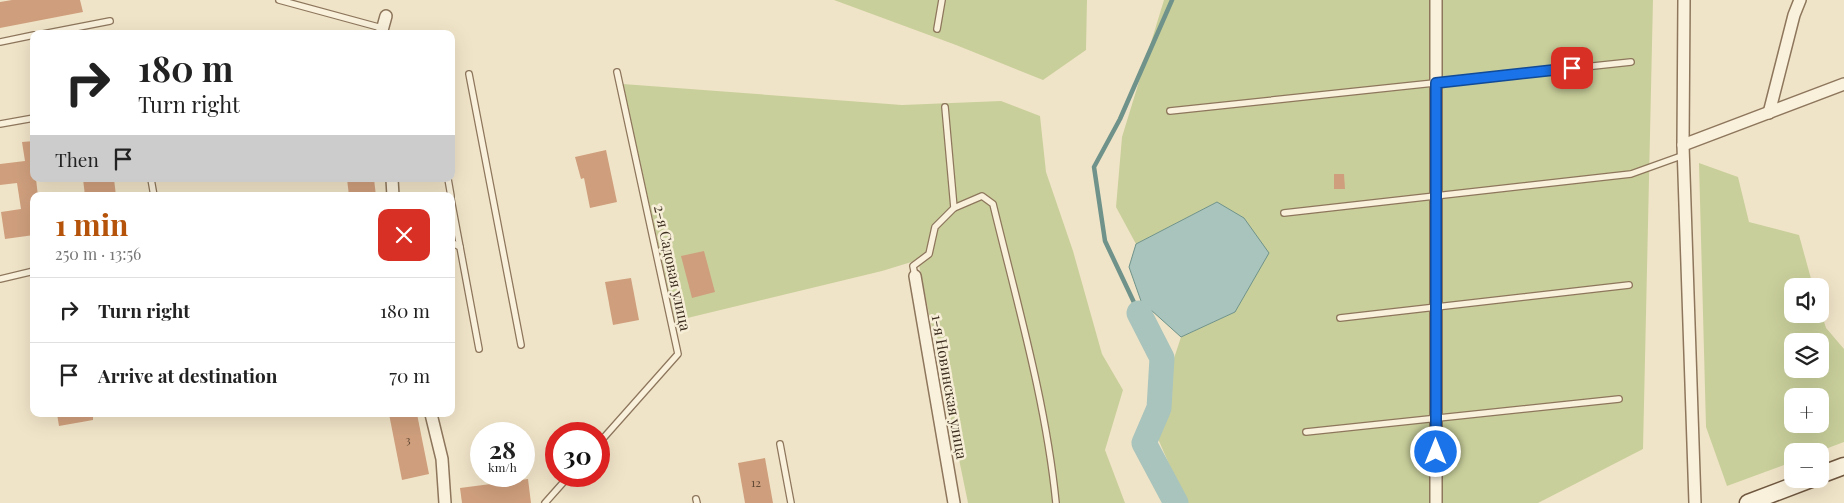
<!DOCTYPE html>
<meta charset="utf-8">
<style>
:root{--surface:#fff;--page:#f2f2f2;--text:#222;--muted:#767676;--line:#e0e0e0;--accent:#b45309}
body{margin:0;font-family:"Playfair Display",serif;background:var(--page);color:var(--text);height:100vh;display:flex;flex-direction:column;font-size:19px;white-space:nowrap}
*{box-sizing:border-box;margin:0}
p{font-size:16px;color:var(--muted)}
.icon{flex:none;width:28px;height:28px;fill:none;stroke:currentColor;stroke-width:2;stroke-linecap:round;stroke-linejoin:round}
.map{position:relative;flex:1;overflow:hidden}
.side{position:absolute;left:30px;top:192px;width:425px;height:225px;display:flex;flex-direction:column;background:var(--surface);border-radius:10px;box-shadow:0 5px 20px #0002}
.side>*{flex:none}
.top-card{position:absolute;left:30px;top:30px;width:425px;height:152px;border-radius:10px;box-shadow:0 5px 20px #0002;background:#fff;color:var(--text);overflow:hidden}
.fabs{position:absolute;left:1784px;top:278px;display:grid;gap:10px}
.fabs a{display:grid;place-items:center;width:45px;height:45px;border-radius:10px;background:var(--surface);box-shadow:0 5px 20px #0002;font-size:25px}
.speed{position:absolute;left:470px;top:422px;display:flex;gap:10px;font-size:25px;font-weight:700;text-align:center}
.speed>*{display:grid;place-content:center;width:65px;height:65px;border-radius:50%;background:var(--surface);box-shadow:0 5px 20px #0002;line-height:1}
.speed small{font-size:12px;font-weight:400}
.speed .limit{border:8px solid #d22;background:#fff;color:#111}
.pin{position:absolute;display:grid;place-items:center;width:42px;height:42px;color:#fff;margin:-21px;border-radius:10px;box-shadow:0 2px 8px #0006}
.me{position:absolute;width:55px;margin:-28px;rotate:0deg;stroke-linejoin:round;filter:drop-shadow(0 0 4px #0008)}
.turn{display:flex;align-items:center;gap:18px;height:105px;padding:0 25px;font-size:22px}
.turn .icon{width:65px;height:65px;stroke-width:2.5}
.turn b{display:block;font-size:35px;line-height:42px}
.then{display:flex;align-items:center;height:48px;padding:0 25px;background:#0003;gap:10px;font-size:19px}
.round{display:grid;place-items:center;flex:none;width:52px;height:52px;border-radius:10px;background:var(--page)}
.headline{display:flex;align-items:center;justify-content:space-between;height:85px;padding:0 25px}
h1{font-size:30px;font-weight:700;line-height:38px;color:var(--accent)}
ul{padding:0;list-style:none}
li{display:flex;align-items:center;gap:15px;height:65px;padding:0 25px;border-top:1px solid var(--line)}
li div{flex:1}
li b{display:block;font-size:19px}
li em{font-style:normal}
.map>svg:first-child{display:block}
.green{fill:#c9cf9b;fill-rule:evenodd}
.water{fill:#a9c4bc;stroke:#6f938a}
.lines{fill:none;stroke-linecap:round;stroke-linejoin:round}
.stream{stroke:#6f938a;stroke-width:4.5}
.river{stroke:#a9c4bc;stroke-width:25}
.building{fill:#cf9f7d}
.lane-casing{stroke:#8d765c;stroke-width:8}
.street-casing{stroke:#8d765c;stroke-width:14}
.secondary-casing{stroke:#6f573f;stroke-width:19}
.lane{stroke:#faf1dc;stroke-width:5.5}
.street{stroke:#faf1dc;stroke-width:11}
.secondary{stroke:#faf1dc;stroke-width:16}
.route-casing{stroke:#114b97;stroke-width:12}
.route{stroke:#1a73e8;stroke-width:9}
.labels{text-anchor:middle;stroke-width:5;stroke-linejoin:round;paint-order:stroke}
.number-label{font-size:12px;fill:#624a37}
.street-label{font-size:15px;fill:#3d2e20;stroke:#f7eed8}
</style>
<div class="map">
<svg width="1844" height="503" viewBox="0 0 1844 503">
<rect width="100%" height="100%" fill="#f0e4c8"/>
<g class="green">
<polygon points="834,0 1087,0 1086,50 1043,80 956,45"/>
<polygon points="1164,0 1653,0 1643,449 1538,503 1186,503 1152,425 1181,337 1235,312 1217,202 1136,244 1116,207 1122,137"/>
<polygon points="623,84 902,105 1001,101 1040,116 1046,172 1073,251 1102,354 1123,390 1105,450 1125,503 968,503 918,260 882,271 675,321"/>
<path d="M1699 163 1738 177 1749 222 1799 235 1813 286H1792V314H1820V309L1826 328 1844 349V442L1820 451H1792V462L1727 486 1706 427ZM1792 341H1820V369H1792ZM1792 396H1820V424H1792Z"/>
</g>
<polygon class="water" points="1217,202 1244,218 1269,253 1235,312 1181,337 1141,301 1129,267 1136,244"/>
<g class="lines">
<polyline class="stream" points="1139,313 1105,241 1094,167 1120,119 1172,0"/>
<polyline class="river" points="1139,313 1162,358 1159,408 1144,443 1176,503"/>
</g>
<g class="building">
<polygon points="12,0 80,0 83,12 0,28 0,2"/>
<polygon points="34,141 34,179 36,179 38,196 34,196 34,235 5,239 1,212 21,209 17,183 0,185 0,164 25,161 22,142"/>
<polygon points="606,150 617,202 590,208 584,178 581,179 575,157"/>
<polygon points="1334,174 1344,174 1345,189 1334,189"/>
<polygon points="83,179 114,179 116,196 85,196"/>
<polygon points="347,179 374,179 376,196 349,196"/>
<polygon points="704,251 715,292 692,298 681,256"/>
<polygon points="631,278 639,320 613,325 605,282"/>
<polygon points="57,414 93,414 93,420 59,426"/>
<polygon points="389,414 417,414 429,474 402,480"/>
<polygon points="765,458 773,503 745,503 738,463"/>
<polygon points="528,479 531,503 462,503 460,488"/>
</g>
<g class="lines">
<defs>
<g id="lane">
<polyline points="279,0 382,28"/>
<polyline points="937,29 942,0"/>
<polyline points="43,34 110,21"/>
<polyline points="0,42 34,35"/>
<polyline points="469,74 521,345"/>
<polyline points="1170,111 1631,62"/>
<polyline points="0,124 34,118"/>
<polyline points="151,179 154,196"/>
<polyline points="448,179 451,196"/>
<polyline points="451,199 460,247"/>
<path d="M954 208 982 196 993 204C1017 303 1046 402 1056 503"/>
<polyline points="1284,213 1631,174 1684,155"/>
<polyline points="451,242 460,247 479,349"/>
<polyline points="915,276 913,266 929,254 935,227 954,208 945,107"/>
<polyline points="0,279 34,271"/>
<polyline points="1340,318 1629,285"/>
<polyline points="1306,432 1619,399"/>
<polyline points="599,443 678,354 617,72"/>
<polyline points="780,444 791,503"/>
<polyline points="696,499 697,503"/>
<polyline points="545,503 569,476"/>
</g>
<g id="street">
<polyline points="1436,0 1436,503"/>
<polyline points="1684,0 1683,145 1695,503"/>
<polyline points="381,34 386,16"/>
<polyline points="1769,113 1794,15 1800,0"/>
<polyline points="1683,145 1844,84"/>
<polyline points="392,179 393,196"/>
<polyline points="915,276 954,503"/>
<polyline points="431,414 442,459 445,503"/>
</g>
<g id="secondary">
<polyline points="1820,475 1844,466"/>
<polyline points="1748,503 1811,479"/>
</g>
</defs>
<use href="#lane" class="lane-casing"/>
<use href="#street" class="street-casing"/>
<use href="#secondary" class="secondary-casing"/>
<use href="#lane" class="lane"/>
<use href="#street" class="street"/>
<use href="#secondary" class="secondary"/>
</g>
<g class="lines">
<defs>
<polyline id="route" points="1436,452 1436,83 1572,68"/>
</defs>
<use href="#route" class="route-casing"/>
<use href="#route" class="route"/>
</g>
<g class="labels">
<g class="number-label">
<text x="408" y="444">3</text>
<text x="756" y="487">12</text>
</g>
<g class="street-label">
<text transform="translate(672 268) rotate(78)" y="5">2-я Садовая улица</text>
<text transform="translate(949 387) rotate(80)" y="5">1-я Новинская улица</text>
</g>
</g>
</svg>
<div class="fabs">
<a><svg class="icon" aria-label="sound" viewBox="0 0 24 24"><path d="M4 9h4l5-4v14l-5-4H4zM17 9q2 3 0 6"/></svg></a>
<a><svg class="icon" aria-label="layers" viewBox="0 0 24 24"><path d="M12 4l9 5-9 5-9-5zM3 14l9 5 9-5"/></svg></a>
<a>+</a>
<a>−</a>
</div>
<div class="speed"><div>28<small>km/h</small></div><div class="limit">30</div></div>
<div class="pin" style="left:1572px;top:68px;background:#d93025"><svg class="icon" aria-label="arrive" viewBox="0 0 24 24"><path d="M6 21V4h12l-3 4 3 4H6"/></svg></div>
<svg class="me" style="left:1436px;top:452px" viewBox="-20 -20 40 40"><circle r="17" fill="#1a73e8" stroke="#fff" stroke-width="3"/><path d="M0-11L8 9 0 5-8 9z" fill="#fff"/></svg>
<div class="top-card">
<div class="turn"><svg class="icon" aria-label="right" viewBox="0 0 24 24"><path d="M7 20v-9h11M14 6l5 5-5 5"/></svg><div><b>180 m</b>Turn right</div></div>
<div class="then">Then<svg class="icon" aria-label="arrive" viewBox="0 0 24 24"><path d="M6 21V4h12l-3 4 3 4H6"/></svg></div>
</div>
<section class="side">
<div class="headline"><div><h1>1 min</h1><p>250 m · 13:56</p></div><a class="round" style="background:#d93025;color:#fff"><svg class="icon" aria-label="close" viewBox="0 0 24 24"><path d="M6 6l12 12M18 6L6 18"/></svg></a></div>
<ul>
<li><svg class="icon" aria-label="right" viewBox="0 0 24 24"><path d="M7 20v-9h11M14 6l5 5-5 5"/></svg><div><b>Turn right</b></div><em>180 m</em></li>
<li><svg class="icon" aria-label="arrive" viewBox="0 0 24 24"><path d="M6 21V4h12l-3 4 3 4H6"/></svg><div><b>Arrive at destination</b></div><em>70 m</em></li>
</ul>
</section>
</div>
